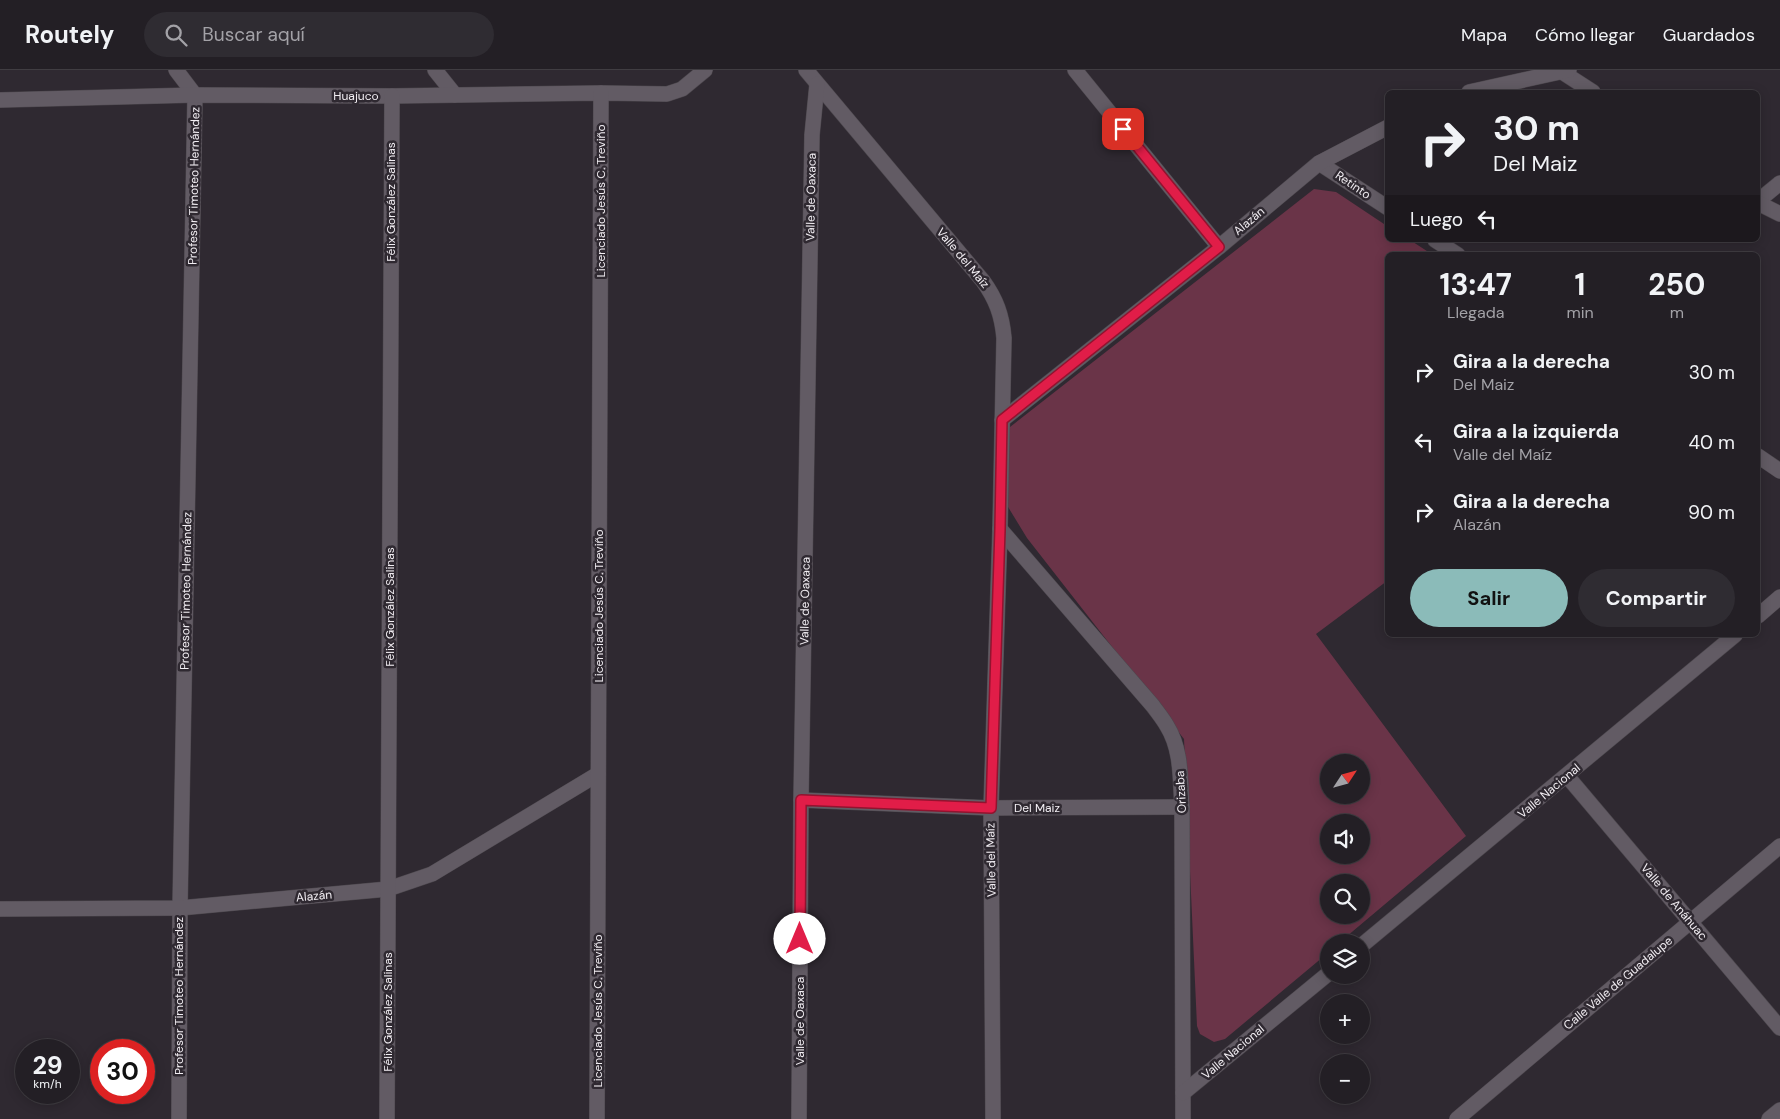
<!DOCTYPE html>
<html lang="es">
<meta charset="utf-8">
<style>
:root{--surface:#231f25;--page:#2f2c32;--text:#f1f3f6;--muted:#a3a2a7;--line:#403d42;--accent:#8bbbb9}
body{margin:0;font-family:"DM Sans",sans-serif;background:var(--page);color:var(--text);height:100vh;display:flex;flex-direction:column;font-size:19px;white-space:nowrap}
*{box-sizing:border-box;margin:0}
p{font-size:16px;color:var(--muted)}
.icon{flex:none;width:28px;height:28px;fill:none;stroke:currentColor;stroke-width:2;stroke-linecap:round;stroke-linejoin:round}
.map{position:relative;flex:1;overflow:hidden}
.side{position:absolute;left:1385px;top:182px;width:375px;height:385px;display:flex;flex-direction:column;background:var(--surface);border-radius:8px;box-shadow:0 2px 12px #0003,0 0 0 1px var(--line)}
.side>*{flex:none}
.banner{position:absolute;left:1385px;top:20px;width:375px;height:152px;border-radius:8px;box-shadow:0 2px 12px #0003,0 0 0 1px var(--line);background:#231f25;color:var(--text);overflow:hidden}
.needle{width:32px;rotate:54deg}
.tools{position:absolute;left:1320px;top:684px;display:grid;gap:10px}
.tools a{display:grid;place-items:center;width:50px;height:50px;border-radius:50%;background:var(--surface);box-shadow:0 2px 12px #0003,0 0 0 1px var(--line);font-size:25px}
.speed{position:absolute;left:15px;top:969px;display:flex;gap:10px;font-size:25px;font-weight:700;text-align:center}
.speed>*{display:grid;place-content:center;width:65px;height:65px;border-radius:50%;background:var(--surface);box-shadow:0 2px 12px #0003,0 0 0 1px var(--line);line-height:1}
.speed small{font-size:12px;font-weight:400}
.speed .limit{border:8px solid #d22;background:#fff;color:#111}
.pin{position:absolute;display:grid;place-items:center;width:42px;height:42px;color:#fff;margin:-21px;border-radius:10px;box-shadow:0 2px 8px #0006}
.me{position:absolute;width:55px;margin:-28px;rotate:0deg;stroke-linejoin:round;filter:drop-shadow(0 0 4px #0008)}
.turn{display:flex;align-items:center;gap:18px;height:105px;padding:0 25px;font-size:22px}
.turn .icon{width:65px;height:65px;stroke-width:2.5}
.turn b{display:block;font-size:35px;line-height:42px}
.then{display:flex;align-items:center;height:48px;padding:0 25px;background:#0003;gap:10px;font-size:19px}
.eta{display:flex;justify-content:space-evenly;align-items:center;height:85px;text-align:center}
.eta b{font-size:30px;font-weight:700;line-height:35px}
.button{display:flex;gap:10px;margin-top:auto;padding:10px 25px}
.button a{flex:1;height:58px;border-radius:30px;background:var(--accent);color:#111;font-size:20px;font-weight:700;line-height:58px;text-align:center}
.button a+a{background:var(--page);color:var(--text)}
ul{padding:0;list-style:none}
li{display:flex;align-items:center;gap:15px;height:70px;padding:0 25px}
li div{flex:1}
li b{display:block;font-size:19px}
li em{font-style:normal}
header{display:flex;align-items:center;gap:30px;box-sizing:border-box;height:70px;padding:0 25px;background:var(--surface);border-bottom:1px solid var(--line)}
header strong{font-size:24px}
nav{display:flex;gap:28px;margin-inline-start:auto;font-size:18px}
.search{width:350px;height:45px;background:var(--page);display:flex;align-items:center;gap:12px;box-sizing:border-box;padding:0 18px;border-radius:28px;color:var(--muted);font-size:19px}
.map>svg:first-child{display:block}
.green{fill:#6a3448;fill-rule:evenodd}
.lines{fill:none;stroke-linecap:round;stroke-linejoin:round}
.minor-casing{stroke:#4c474d;stroke-width:16}
.minor{stroke:#625b64;stroke-width:15}
.route-casing{stroke:#92132f;stroke-width:12}
.route{stroke:#e11d48;stroke-width:9}
.labels{text-anchor:middle;stroke-width:5;stroke-linejoin:round;paint-order:stroke}
.street-label{font-size:12px;fill:#f2eef3;stroke:#2f2931}
</style>
<header>
<strong>Routely</strong>
<div class="search"><svg class="icon" aria-label="search" viewBox="0 0 24 24"><circle cx="10" cy="10" r="6"/><path d="M15 15l6 6"/></svg>Buscar aquí</div>
<nav><a>Mapa</a><a>Cómo llegar</a><a>Guardados</a></nav>
</header>
<div class="map">
<svg width="1780" height="1049" viewBox="0 0 1780 1049">
<rect width="100%" height="100%" fill="#2f2931"/>
<path class="green" d="M1314 119 1336 122 1387 156 1388 170H1410L1433 185H1388L1387 511 1316 564 1466 766 1340 872H1329V882L1225 969 1214 972 1200 964 1197 956 1184 669 1027 468 1005 432 1004 397 1010 357ZM1329 692H1361V725H1329ZM1329 752H1361V785H1329ZM1329 812H1361V845H1329Z"/>
<g class="lines">
<defs>
<g id="minor">
<polyline points="176,0 195,25 180,838 179,1049"/>
<polyline points="435,0 455,25"/>
<path d="M806 0 983 211C996 229 1002 245 1004 268L1000 459 991 738 993 1049"/>
<polyline points="1075,0 1219,177"/>
<polyline points="1559,0 1593,22"/>
<polyline points="1469,22 1569,0"/>
<polyline points="0,30 195,25 392,26 601,23 667,24 682,19 705,0"/>
<polyline points="1319,93 1388,138"/>
<polyline points="1758,131 1780,113"/>
<polyline points="1758,133 1780,144"/>
<polyline points="1435,170 1458,185"/>
<polyline points="1002,350 1219,177 1319,93 1388,57"/>
<polyline points="1758,386 1780,401"/>
<path d="M1000 459 1153 636C1158 643 1163 649 1167 656 1182 680 1180 710 1182 737L1183 1049"/>
<polyline points="1758,546 1780,527"/>
<polyline points="1567,706 1780,958"/>
<polyline points="801,730 991,738 1182,737"/>
<polyline points="0,839 180,838 388,819 432,804 598,704"/>
<polyline points="1361,876 1735,565"/>
<polyline points="1183,1023 1329,903"/>
<polyline points="387,1049 392,26"/>
<polyline points="597,1049 601,23"/>
<polyline points="799,1049 801,730 812,65 817,14"/>
<polyline points="1457,1049 1780,776"/>
<polyline points="1769,1049 1780,1040"/>
</g>
</defs>
<use href="#minor" class="minor-casing"/>
<use href="#minor" class="minor"/>
</g>
<g class="lines">
<defs>
<polyline id="route" points="800,869 801,730 991,738 1000,459 1002,350 1219,177 1123,59"/>
</defs>
<use href="#route" class="route-casing"/>
<use href="#route" class="route"/>
</g>
<g class="labels">
<g class="street-label">
<text x="356" y="30">Huajuco</text>
<text transform="translate(1353 115) rotate(34)" y="4">Retinto</text>
<text transform="translate(194 116) rotate(-89)" y="4">Profesor Timoteo Hernández</text>
<text transform="translate(811 127) rotate(-89)" y="4">Valle de Oaxaca</text>
<text transform="translate(601 131) rotate(-90)" y="4">Licenciado Jesús C. Treviño</text>
<text transform="translate(391 132) rotate(-90)" y="4">Félix González Salinas</text>
<text transform="translate(1249 151) rotate(-40)" y="4">Alazán</text>
<text transform="translate(963 188) rotate(50)" y="4">Valle del Maíz</text>
<text transform="translate(186 521) rotate(-89)" y="4">Profesor Timoteo Hernández</text>
<text transform="translate(805 531) rotate(-89)" y="4">Valle de Oaxaca</text>
<text transform="translate(599 536) rotate(-90)" y="4">Licenciado Jesús C. Treviño</text>
<text transform="translate(390 537) rotate(-90)" y="4">Félix González Salinas</text>
<text transform="translate(1549 721) rotate(-40)" y="4">Valle Nacional</text>
<text transform="translate(1181 722) rotate(-93)" y="4">Orizaba</text>
<text x="1037" y="742">Del Maiz</text>
<text transform="translate(991 790) rotate(-91)" y="4">Valle del Maíz</text>
<text transform="translate(314 826) rotate(-5)" y="4">Alazán</text>
<text transform="translate(1674 832) rotate(50)" y="4">Valle de Anáhuac</text>
<text transform="translate(1618 913) rotate(-40)" y="4">Calle Valle de Guadalupe</text>
<text transform="translate(179 926) rotate(-90)" y="4">Profesor Timoteo Hernández</text>
<text transform="translate(598 941) rotate(-90)" y="4">Licenciado Jesús C. Treviño</text>
<text transform="translate(388 942) rotate(-90)" y="4">Félix González Salinas</text>
<text transform="translate(800 951) rotate(-90)" y="4">Valle de Oaxaca</text>
<text transform="translate(1233 982) rotate(-40)" y="4">Valle Nacional</text>
</g>
</g>
</svg>
<div class="tools">
<a><svg class="needle" viewBox="-14 -14 28 28"><path d="M0-13l5 13h-10z" fill="#e53935"/><path d="M0 13l5-13h-10z" fill="#a3a2a7"/></svg></a>
<a><svg class="icon" aria-label="sound" viewBox="0 0 24 24"><path d="M4 9h4l5-4v14l-5-4H4zM17 9q2 3 0 6"/></svg></a>
<a><svg class="icon" aria-label="search" viewBox="0 0 24 24"><circle cx="10" cy="10" r="6"/><path d="M15 15l6 6"/></svg></a>
<a><svg class="icon" aria-label="layers" viewBox="0 0 24 24"><path d="M12 4l9 5-9 5-9-5zM3 14l9 5 9-5"/></svg></a>
<a>+</a>
<a>−</a>
</div>
<div class="speed"><div>29<small>km/h</small></div><div class="limit">30</div></div>
<div class="pin" style="left:1123px;top:59px;background:#d93025"><svg class="icon" aria-label="arrive" viewBox="0 0 24 24"><path d="M6 21V4h12l-3 4 3 4H6"/></svg></div>
<svg class="me" style="left:800px;top:869px" viewBox="-20 -20 40 40"><circle r="19" fill="#fff"/><path d="M0-13L10 11 0 6-10 11z" fill="#e11d48"/></svg>
<div class="banner">
<div class="turn"><svg class="icon" aria-label="right" viewBox="0 0 24 24"><path d="M7 20v-9h11M14 6l5 5-5 5"/></svg><div><b>30 m</b>Del Maiz</div></div>
<div class="then">Luego<svg class="icon" aria-label="left" viewBox="0 0 24 24"><path d="M17 20v-9H6M10 6l-5 5 5 5"/></svg></div>
</div>
<section class="side">
<div class="eta">
<div><b>13:47</b><p>Llegada</p></div>
<div><b>1</b><p>min</p></div>
<div><b>250</b><p>m</p></div>
</div>
<ul>
<li><svg class="icon" aria-label="right" viewBox="0 0 24 24"><path d="M7 20v-9h11M14 6l5 5-5 5"/></svg><div><b>Gira a la derecha</b><p>Del Maiz</p></div><em>30 m</em></li>
<li><svg class="icon" aria-label="left" viewBox="0 0 24 24"><path d="M17 20v-9H6M10 6l-5 5 5 5"/></svg><div><b>Gira a la izquierda</b><p>Valle del Maíz</p></div><em>40 m</em></li>
<li><svg class="icon" aria-label="right" viewBox="0 0 24 24"><path d="M7 20v-9h11M14 6l5 5-5 5"/></svg><div><b>Gira a la derecha</b><p>Alazán</p></div><em>90 m</em></li>
</ul>
<div class="button"><a>Salir</a><a>Compartir</a></div>
</section>
</div>
